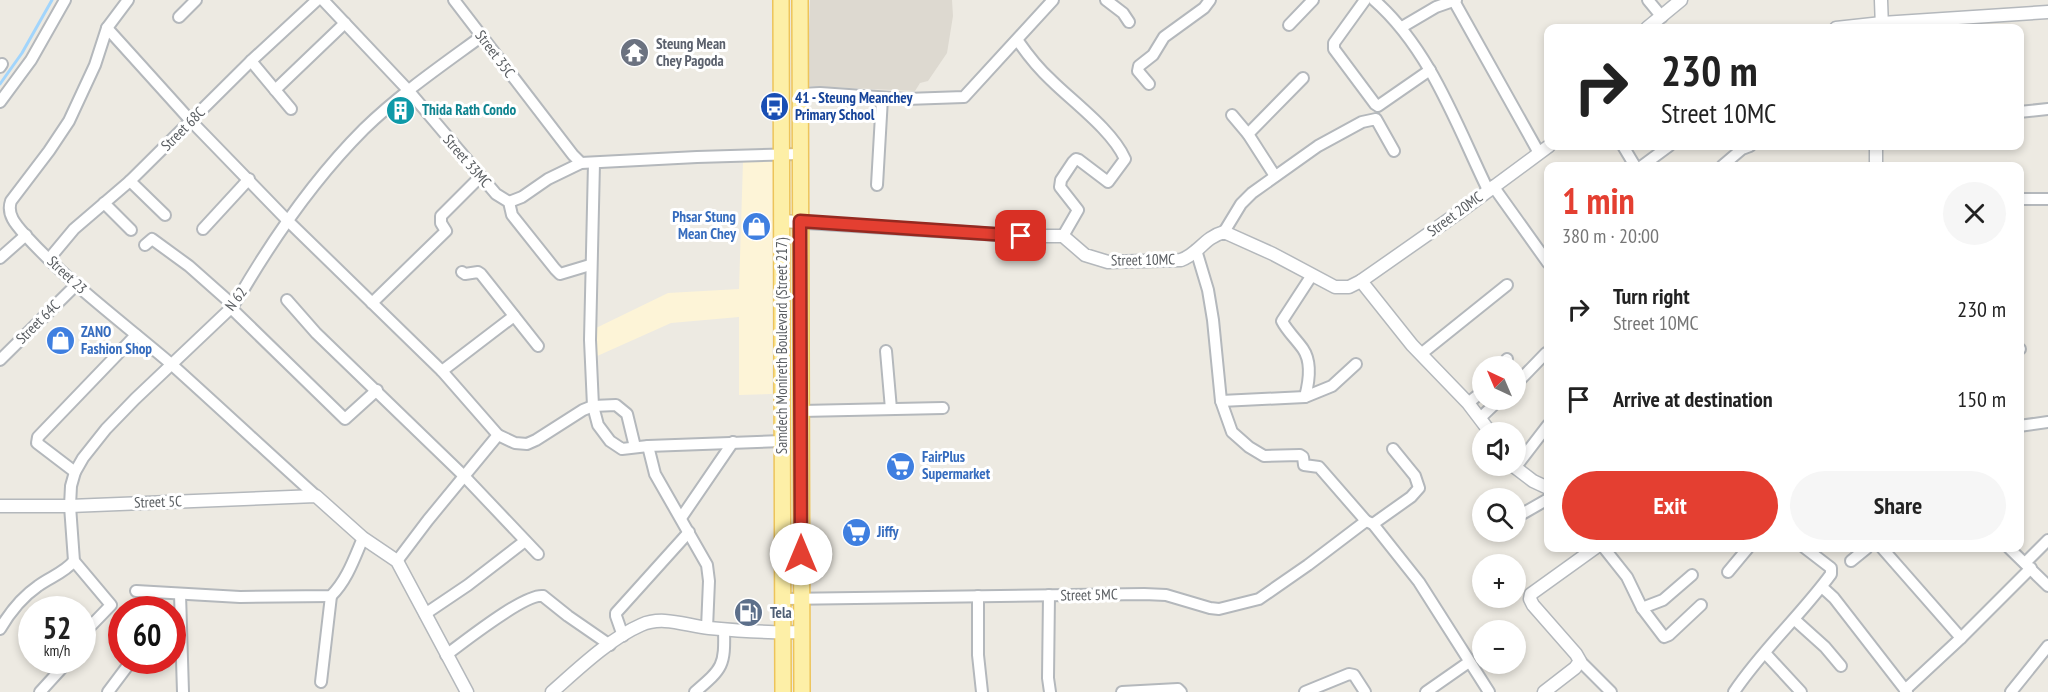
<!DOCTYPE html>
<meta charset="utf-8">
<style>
:root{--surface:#fff;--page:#f6f6f6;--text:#222;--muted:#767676;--accent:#e43f31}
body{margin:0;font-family:"PT Sans Narrow",sans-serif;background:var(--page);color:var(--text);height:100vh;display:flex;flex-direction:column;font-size:22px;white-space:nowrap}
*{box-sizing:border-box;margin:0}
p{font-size:20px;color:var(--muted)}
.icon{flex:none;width:33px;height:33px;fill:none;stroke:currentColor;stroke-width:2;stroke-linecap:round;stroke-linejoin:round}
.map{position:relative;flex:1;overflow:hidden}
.details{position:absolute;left:1544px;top:162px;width:480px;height:390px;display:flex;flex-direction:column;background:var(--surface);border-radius:12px;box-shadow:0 3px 9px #0003}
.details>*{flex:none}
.guide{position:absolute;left:1544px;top:24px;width:480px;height:126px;border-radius:12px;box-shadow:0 3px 9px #0003;background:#fff;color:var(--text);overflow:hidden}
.needle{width:39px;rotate:316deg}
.controls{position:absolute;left:1472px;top:356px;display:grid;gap:12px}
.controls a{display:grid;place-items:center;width:54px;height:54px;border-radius:50%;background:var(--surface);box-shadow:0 3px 9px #0003;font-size:30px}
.speed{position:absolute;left:18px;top:596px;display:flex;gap:12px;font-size:30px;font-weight:700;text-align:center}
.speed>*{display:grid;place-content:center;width:78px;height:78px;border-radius:50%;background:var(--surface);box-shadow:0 3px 9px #0003;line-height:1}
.speed small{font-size:15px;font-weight:400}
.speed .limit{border:9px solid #d22;background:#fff;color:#111}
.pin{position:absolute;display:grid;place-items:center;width:51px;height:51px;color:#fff;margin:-26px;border-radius:12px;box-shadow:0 3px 9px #0006}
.me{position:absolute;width:66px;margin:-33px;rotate:0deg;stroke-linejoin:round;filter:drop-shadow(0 0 4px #0008)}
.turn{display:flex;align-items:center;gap:21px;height:126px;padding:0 18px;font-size:27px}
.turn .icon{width:78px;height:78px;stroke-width:2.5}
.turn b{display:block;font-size:42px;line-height:51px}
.round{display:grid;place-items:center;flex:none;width:63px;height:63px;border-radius:32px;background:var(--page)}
.summary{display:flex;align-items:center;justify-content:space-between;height:102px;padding:0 18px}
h1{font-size:36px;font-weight:700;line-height:45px;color:var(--accent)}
.action{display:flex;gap:12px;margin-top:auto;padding:12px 18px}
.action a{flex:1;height:69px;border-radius:36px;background:var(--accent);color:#fff;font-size:24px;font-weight:700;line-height:69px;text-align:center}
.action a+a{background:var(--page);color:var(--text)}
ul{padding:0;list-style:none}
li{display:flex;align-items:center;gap:18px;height:90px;padding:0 18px}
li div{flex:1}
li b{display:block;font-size:22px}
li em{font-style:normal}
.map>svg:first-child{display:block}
.commercial{fill:#fdf4d7}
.education{fill:#ddd9d0}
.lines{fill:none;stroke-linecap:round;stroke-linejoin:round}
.stream{stroke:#a2d5fc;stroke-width:3}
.minor-casing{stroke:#b4b8bc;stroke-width:14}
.tertiary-casing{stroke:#b4b8bc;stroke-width:15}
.primary-casing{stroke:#edc45a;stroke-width:18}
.minor{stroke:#fff;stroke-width:10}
.tertiary{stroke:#fff;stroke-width:12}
.primary{stroke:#fdefa7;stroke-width:15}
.route-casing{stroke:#942920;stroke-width:15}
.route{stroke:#e43f31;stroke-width:10}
.labels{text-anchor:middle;stroke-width:6;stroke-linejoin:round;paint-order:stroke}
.worship-label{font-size:15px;font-weight:bold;fill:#5b616d;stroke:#fff;text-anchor:start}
.street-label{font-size:15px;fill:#5a5e62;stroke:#fff}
.transit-label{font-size:15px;font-weight:bold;fill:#164399;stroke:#fff;text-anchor:start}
.culture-label{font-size:15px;font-weight:bold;fill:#0d838f;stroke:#fff;text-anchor:start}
.shop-label{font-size:15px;font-weight:bold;fill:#366cbe;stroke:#fff;text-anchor:start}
.service-label{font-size:15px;font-weight:bold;fill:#4e5e75;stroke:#fff;text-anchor:start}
</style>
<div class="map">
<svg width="2048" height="692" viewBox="0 0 2048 692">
<rect width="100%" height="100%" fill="#edeae2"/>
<polygon class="commercial" points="773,161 772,394 739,395 739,317 671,323 595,357 593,342 596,328 668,293 739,289 743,162"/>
<polygon class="education" points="810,0 952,0 953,16 947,53 928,81 920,83 915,91 807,86"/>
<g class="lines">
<polyline class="stream" points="0,84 22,53 52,0"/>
<defs>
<g id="minor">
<path d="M128 0 107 28 95 65 69 121 49 151 11 201C6 215 17 226 26 236 69 283 122 322 170 363 219 407 267 452 316 496"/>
<polyline points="323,0 408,90 496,194 509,202 512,215 555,269 560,274 590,265"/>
<polyline points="454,0 573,155 581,163"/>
<polyline points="1106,0 1123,13 1129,22"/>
<polyline points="1365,0 1334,43 1334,49 1375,104 1378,106 1430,70"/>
<path d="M1374 0C1430 49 1456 124 1488 190"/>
<polyline points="1648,0 1662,17"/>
<polyline points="1454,1 1539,153"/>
<polyline points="179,17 196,0"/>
<polyline points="1289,25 1313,0"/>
<polyline points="1402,27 1436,7 1456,0"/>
<polyline points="107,28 191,121 287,220 442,371 498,435 515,443 527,444 536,440 583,410 593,406 616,405 627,414 635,447"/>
<path d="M1018 41C1027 54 1039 69 1051 80 1073 102 1112 130 1125 159L1108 182 1079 160 1076 159 1073 162 1061 180 1060 187 1078 210 1063 236"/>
<polyline points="251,61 291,109"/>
<polyline points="0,67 2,64"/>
<polyline points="1149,84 1138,71 1139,66 1153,55 1164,37 1204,8 1210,0"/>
<polyline points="275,90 345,23"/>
<polyline points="800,94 820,93 906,99 964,97 1053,0"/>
<polyline points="0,102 31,60 65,0"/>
<polyline points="2019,112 2048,109"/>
<polyline points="1232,115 1248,134 1275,176"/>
<polyline points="1248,134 1303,78"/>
<polyline points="1623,146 1635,166"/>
<polyline points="594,163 590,340 593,406 598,425 610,441 622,449 648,446 782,441"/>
<polyline points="1642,166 1669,146"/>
<polyline points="1722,166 1742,149 1750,146"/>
<polyline points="130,181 165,215"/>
<polyline points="877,185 882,98"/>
<polyline points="1493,186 1548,263"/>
<polyline points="2019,199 2048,199"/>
<polyline points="509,202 522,197 548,179 581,163 697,157 800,154"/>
<polyline points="104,203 131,230"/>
<polyline points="203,229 249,179"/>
<polyline points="1224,232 1241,204 1252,193 1318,146 1362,122 1376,119 1394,151"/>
<polyline points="145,245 152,239 189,266 233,305"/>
<polyline points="1196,250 1208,290 1213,320 1221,401 1232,432 1249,447 1264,456 1300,455 1303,457 1304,465 1319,467 1366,521 1373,524 1419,582 1489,692"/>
<polyline points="0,258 26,235"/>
<polyline points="49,259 74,229 130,181 251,61 317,0"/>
<polyline points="462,272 465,274 478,272 481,274 538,346"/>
<polyline points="287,300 316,333 464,476 538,554"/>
<polyline points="372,303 446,231 441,223 441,216 480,177"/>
<polyline points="231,308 345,419 377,390"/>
<polyline points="2019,349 2020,349"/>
<polyline points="886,351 891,409"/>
<polyline points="1421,354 1507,285"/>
<polyline points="0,360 77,284"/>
<polyline points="1505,366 1507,359"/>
<polyline points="442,371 514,316"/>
<polyline points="1515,385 1546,353"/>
<path d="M1305 397C1309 382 1312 362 1303 349 1296 339 1287 331 1282 321L1312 275"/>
<polyline points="1221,401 1305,397 1332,386 1356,364"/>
<polyline points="1468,403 1482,392"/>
<polyline points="801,411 943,408"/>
<polyline points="1480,418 1500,399"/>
<polyline points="2019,426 2048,422"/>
<polyline points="648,446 655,474 707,565 709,581 707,628"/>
<polyline points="1515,468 1548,425"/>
<polyline points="75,472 37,443 38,437 136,335"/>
<polyline points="681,518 733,442"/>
<polyline points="1515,518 1548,499"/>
<polyline points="1373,524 1411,497 1419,488 1415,476 1393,449"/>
<polyline points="1604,548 1627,577 1642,608 1664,637 1669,635 1701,605"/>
<polyline points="1882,548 1961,638"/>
<polyline points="2009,548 2048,586"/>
<polyline points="397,561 428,520 498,435"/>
<polyline points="1851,561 1867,548"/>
<polyline points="2025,563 2048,540"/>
<polyline points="1728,572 1748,548"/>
<polyline points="1822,587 1834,598 1907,692"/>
<path d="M136 591 240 597 331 596C347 580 354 559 363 538"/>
<polyline points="180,594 183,692"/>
<polyline points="1049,595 1048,678 1050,692"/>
<polyline points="978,596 978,655 982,692"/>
<polyline points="783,599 1144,594 1166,595 1210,608 1219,609 1259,599 1308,565 1366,521"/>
<polyline points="1642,608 1663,600 1692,575"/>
<polyline points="425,614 468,585 525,541"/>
<polyline points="1795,620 1825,647 1841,666"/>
<path d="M0 629C10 612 22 597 38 586 50 577 64 573 74 561"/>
<path d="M82 635 111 605 74 561 70 506 71 486 75 472 83 458 106 429 135 399 231 308 239 297C274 237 314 179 364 129 400 94 441 66 482 36"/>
<polyline points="623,636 616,616 616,613 689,532"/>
<polyline points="1765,653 1801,692"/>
<path d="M446 655C464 642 525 593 543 596L568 616 610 645"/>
<polyline points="1580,661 1611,692"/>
<polyline points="321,682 331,596"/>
<polyline points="1905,690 1961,638 2031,568"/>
<polyline points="40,692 61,669"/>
<polyline points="108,692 132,660"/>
<path d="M695 692C723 668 725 666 724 629"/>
<polyline points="1122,692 1178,689 1181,692"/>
<polyline points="1305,692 1349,674 1354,675 1365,692"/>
<polyline points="1426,692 1469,662"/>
<path d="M1734 692C1762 650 1801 615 1831 574V568L1805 548"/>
<polyline points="2011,692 2048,646"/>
</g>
<g id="tertiary">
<polyline points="1881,0 1882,28"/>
<polyline points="1647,28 1681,0"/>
<polyline points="1836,28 1882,23 2048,12"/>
<polyline points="1876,146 1876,166"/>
<path d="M782 221 1021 236H1063L1085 255 1108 262 1181 260C1200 253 1203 238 1224 232L1273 254 1335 287H1349L1361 281 1412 345 1468 403 1490 432"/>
<polyline points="1361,281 1461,211 1549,146"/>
<polyline points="1512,465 1533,481 1548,488"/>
<polyline points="0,506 70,506 316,496 363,538 397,561 467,692"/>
<path d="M552 692C577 670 609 639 641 625 663 615 687 626 709 628 740 631 771 633 802 632"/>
<polyline points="1544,692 1575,668 1580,661 1576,654 1533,605 1530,599 1531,594 1595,548"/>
</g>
<g id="primary">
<polyline points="781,0 783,692"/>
<polyline points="800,0 802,692"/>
</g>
</defs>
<use href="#minor" class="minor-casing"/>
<use href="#tertiary" class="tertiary-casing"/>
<use href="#primary" class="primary-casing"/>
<use href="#minor" class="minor"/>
<use href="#tertiary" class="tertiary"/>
<use href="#primary" class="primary"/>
</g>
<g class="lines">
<defs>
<polyline id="route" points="801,554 800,221 1021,236"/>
</defs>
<use href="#route" class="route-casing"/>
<use href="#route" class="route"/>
</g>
<defs>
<symbol id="temple-disc" viewBox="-11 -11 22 22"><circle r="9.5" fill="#6b7280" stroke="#fff"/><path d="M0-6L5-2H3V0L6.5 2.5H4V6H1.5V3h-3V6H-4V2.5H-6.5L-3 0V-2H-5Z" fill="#fff"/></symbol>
<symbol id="bus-disc" viewBox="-11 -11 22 22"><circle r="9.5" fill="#1a4fb4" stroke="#fff"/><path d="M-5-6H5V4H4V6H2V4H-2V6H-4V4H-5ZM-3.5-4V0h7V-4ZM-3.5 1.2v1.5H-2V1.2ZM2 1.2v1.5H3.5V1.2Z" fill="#fff"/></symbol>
<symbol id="building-disc" viewBox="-11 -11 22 22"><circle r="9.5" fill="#0f9aa8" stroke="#fff"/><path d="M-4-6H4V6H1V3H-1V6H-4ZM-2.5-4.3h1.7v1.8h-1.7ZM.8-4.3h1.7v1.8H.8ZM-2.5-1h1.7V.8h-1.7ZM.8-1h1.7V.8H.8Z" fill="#fff"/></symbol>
<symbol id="shop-disc" viewBox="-11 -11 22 22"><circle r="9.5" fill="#3f7fe0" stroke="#fff"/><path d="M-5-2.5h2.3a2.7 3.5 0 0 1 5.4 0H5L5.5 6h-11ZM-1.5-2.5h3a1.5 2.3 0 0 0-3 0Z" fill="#fff"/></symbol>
<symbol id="supermarket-disc" viewBox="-11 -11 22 22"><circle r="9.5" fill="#3f7fe0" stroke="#fff"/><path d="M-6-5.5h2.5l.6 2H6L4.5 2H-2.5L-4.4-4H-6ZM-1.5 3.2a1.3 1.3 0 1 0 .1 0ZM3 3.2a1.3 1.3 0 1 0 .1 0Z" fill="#fff"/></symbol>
<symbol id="fuel-disc" viewBox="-11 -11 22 22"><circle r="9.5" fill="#5c6f8a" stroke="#fff"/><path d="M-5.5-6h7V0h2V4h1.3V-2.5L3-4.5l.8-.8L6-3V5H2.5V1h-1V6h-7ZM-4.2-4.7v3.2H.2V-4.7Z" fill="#fff"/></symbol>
</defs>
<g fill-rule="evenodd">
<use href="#temple-disc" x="618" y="36" width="33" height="33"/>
<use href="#bus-disc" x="758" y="90" width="33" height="33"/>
<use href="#building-disc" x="384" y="94" width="33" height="33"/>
<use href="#shop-disc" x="740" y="210" width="33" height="33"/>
<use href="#shop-disc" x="44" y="324" width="33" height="33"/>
<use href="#supermarket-disc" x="884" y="450" width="33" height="33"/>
<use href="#supermarket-disc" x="840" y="516" width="33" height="33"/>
<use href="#fuel-disc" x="732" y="596" width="33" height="33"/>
</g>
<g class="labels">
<g class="worship-label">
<text x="656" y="49">Steung Mean<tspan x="656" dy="17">Chey Pagoda</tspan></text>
</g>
<g class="street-label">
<text transform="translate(495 54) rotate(53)" y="5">Street 35C</text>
<text transform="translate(183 129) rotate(-45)" y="5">Street 68C</text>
<text transform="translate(467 161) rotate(49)" y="5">Street 33MC</text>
<text transform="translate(1455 214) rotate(-36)" y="5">Street 20MC</text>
<text transform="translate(1143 260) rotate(-1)" y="5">Street 10MC</text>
<text transform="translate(67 275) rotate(43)" y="5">Street 23</text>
<text transform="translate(236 299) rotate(-53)" y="5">N 62</text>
<text transform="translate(38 322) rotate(-45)" y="5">Street 64C</text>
<text transform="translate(782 346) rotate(-90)" y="5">Samdech Monireth Boulevard (Street 217)</text>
<text transform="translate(158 502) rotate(-2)" y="5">Street 5C</text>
<text transform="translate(1089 595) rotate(-1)" y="5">Street 5MC</text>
</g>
<g class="transit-label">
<text x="795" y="103">41 - Steung Meanchey<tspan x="795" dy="17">Primary School</tspan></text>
</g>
<g class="culture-label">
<text x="422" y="115">Thida Rath Condo</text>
</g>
<g class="shop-label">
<text x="736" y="222" text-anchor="end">Phsar Stung<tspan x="736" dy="17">Mean Chey</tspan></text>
<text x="81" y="337">ZANO<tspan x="81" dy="17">Fashion Shop</tspan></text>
<text x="922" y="462">FairPlus<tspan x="922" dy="17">Supermarket</tspan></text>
<text x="877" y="537">Jiffy</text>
</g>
<g class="service-label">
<text x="770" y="618">Tela</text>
</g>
</g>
</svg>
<div class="controls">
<a><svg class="needle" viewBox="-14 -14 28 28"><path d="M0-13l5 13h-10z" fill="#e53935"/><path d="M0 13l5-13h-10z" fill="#767676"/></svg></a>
<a><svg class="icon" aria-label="sound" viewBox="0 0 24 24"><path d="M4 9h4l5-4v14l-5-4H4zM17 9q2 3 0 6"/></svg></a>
<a><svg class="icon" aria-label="search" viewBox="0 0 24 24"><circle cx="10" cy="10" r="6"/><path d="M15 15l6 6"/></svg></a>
<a>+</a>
<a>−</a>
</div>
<div class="speed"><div>52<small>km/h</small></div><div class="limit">60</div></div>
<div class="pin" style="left:1021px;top:236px;background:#d93025"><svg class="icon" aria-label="arrive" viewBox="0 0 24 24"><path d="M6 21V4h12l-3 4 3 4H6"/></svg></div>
<svg class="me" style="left:801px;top:554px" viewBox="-20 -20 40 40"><circle r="19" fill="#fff"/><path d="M0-13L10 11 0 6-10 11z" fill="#e43f31"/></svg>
<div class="guide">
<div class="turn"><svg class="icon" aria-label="right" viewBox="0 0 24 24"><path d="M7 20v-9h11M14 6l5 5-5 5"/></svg><div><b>230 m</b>Street 10MC</div></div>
</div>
<section class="details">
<div class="summary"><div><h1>1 min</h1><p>380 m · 20:00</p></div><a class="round"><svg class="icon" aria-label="close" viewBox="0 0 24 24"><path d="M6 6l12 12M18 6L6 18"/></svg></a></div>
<ul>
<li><svg class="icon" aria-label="right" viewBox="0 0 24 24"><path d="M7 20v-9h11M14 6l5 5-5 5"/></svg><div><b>Turn right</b><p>Street 10MC</p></div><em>230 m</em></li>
<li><svg class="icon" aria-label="arrive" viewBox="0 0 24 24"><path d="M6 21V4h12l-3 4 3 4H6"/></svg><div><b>Arrive at destination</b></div><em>150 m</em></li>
</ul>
<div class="action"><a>Exit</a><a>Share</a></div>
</section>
</div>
